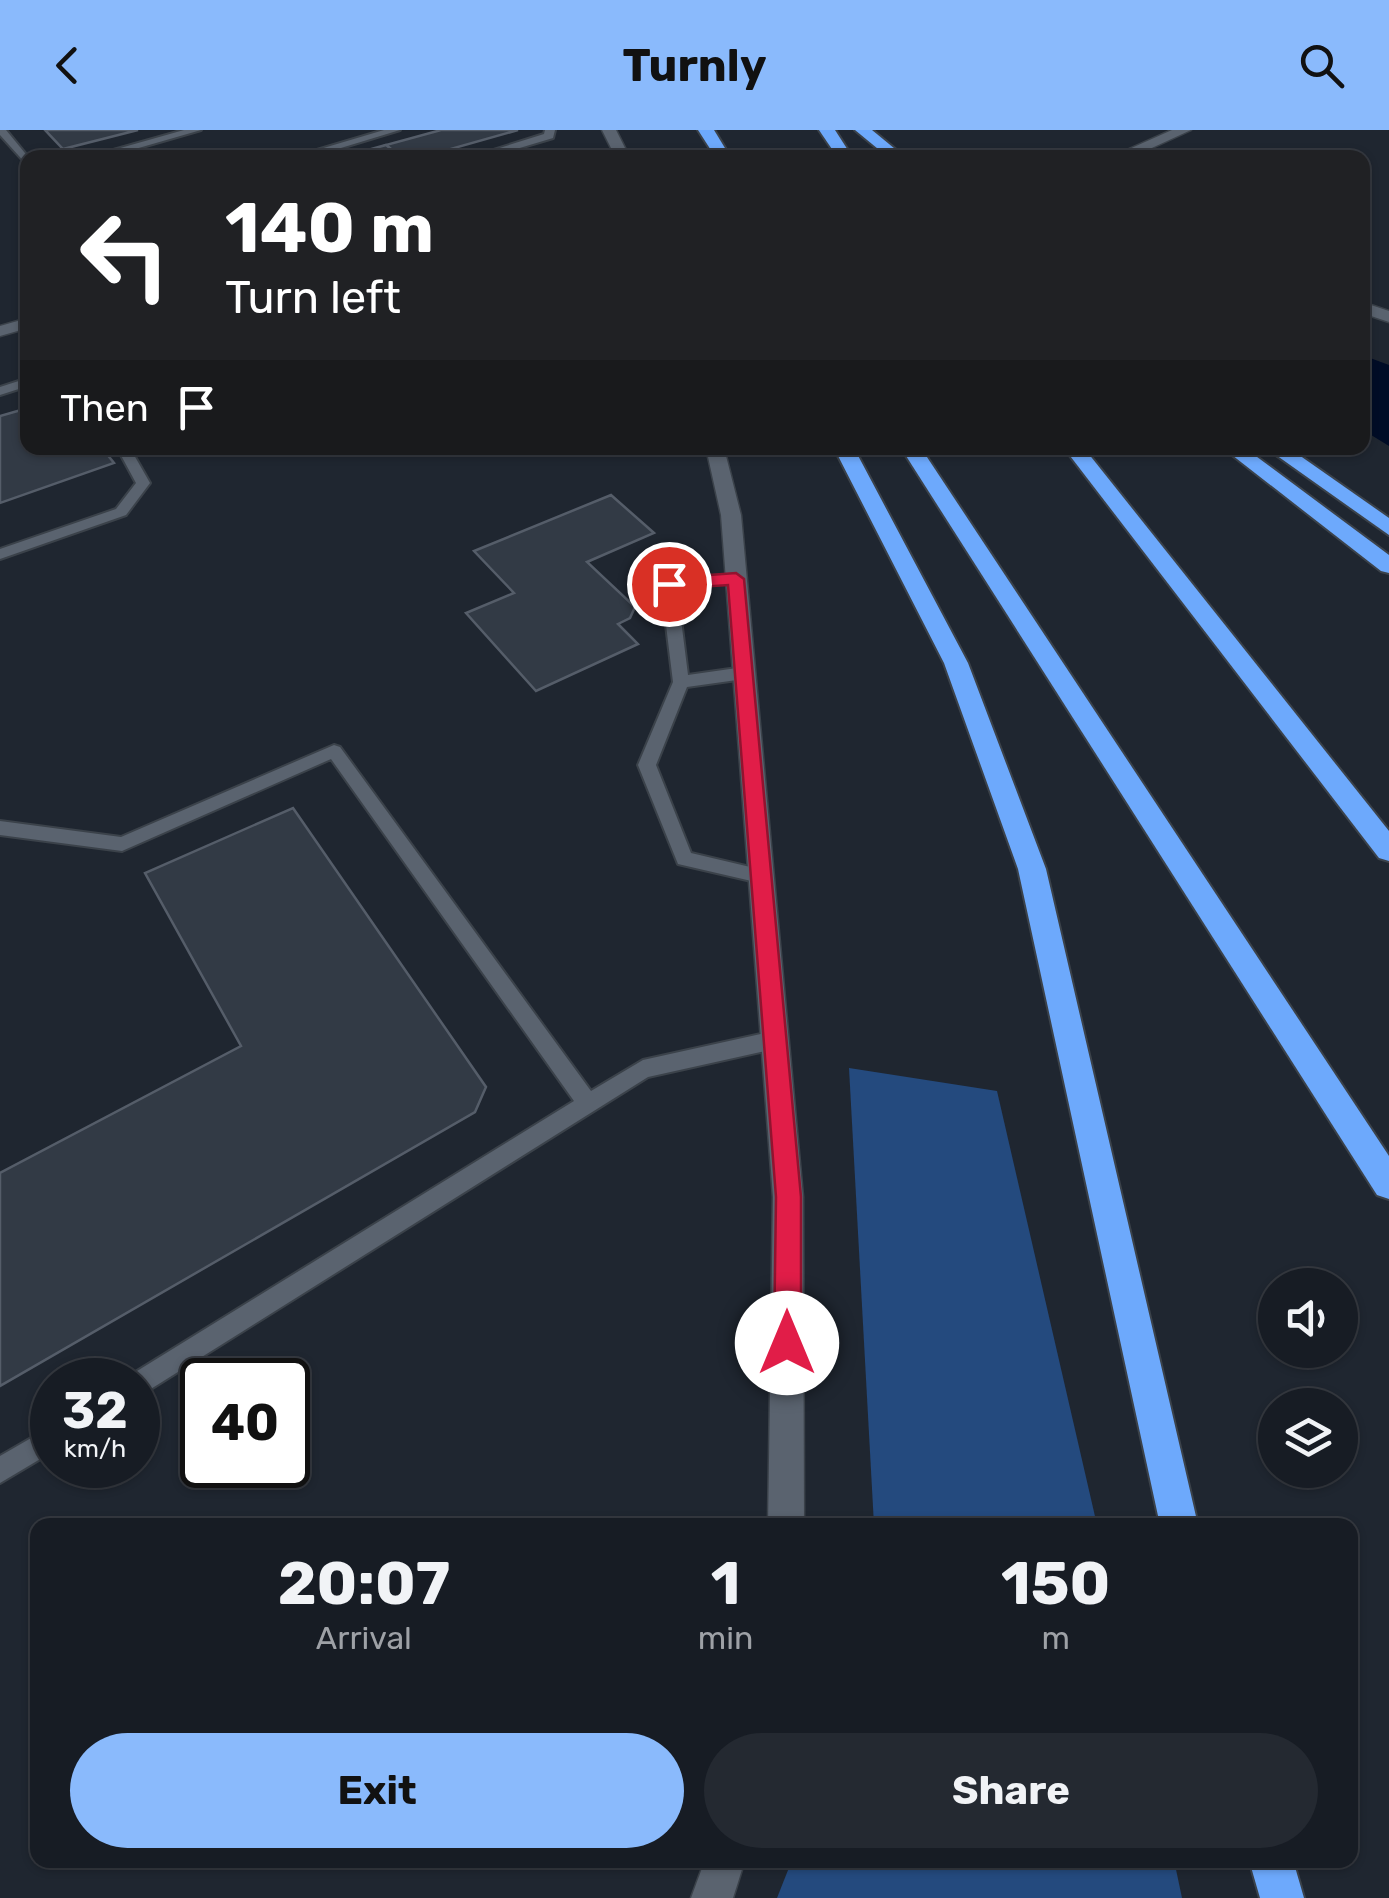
<!DOCTYPE html>
<style>
:root{--surface:#171c24;--page:#242931;--text:#f1f3f6;--muted:#9ea1a6;--line:#363a41;--accent:#8abafc}
body{margin:0;font-family:Rubik,sans-serif;background:var(--page);color:var(--text);height:100vh;display:flex;flex-direction:column;font-size:38px;white-space:nowrap}
*{box-sizing:border-box;margin:0}
p{font-size:32px;color:var(--muted)}
.icon{flex:none;width:55px;height:55px;fill:none;stroke:currentColor;stroke-width:2;stroke-linecap:round;stroke-linejoin:round}
.map{position:relative;flex:1;overflow:hidden}
.side{position:absolute;left:30px;top:1388px;width:1328px;height:350px;display:flex;flex-direction:column;background:var(--surface);border-radius:20px;box-shadow:0 2px 8px #0004,0 0 0 2px var(--line)}
.side>*{flex:none}
.guide{position:absolute;left:20px;top:20px;width:1350px;height:305px;border-radius:20px;box-shadow:0 2px 8px #0004,0 0 0 2px var(--line);background:#202124;color:#fff;overflow:hidden}
.fabs{position:absolute;left:1258px;top:1138px;display:grid;gap:20px}
.fabs a{display:grid;place-items:center;width:100px;height:100px;border-radius:50%;background:var(--surface);box-shadow:0 2px 8px #0004,0 0 0 2px var(--line);font-size:50px}
.speed{position:absolute;left:30px;top:1228px;display:flex;gap:20px;font-size:50px;font-weight:700;text-align:center}
.speed>*{display:grid;place-content:center;width:130px;height:130px;border-radius:50%;background:var(--surface);box-shadow:0 2px 8px #0004,0 0 0 2px var(--line);line-height:1}
.speed small{font-size:25px;font-weight:400}
.speed .limit{border:5px solid #111;border-radius:15px;background:#fff;color:#111}
.pin{position:absolute;display:grid;place-items:center;width:85px;height:85px;color:#fff;margin:-42px;border:5px solid #fff;border-radius:50%;box-shadow:0 2px 10px #0007}
.me{position:absolute;width:110px;margin:-55px;rotate:0deg;stroke-linejoin:round;filter:drop-shadow(0 0 8px #0008)}
.turn{display:flex;align-items:center;gap:35px;height:210px;padding:0 40px;font-size:45px}
.turn .icon{width:130px;height:130px;stroke-width:2.5}
.turn b{display:block;font-size:70px;line-height:85px}
.then{display:flex;align-items:center;height:95px;padding:0 40px;background:#0003;gap:20px;font-size:38px}
.eta{display:flex;justify-content:space-evenly;align-items:center;height:170px;text-align:center}
.eta b{font-size:60px;font-weight:700;line-height:70px}
.primary-button{display:flex;gap:20px;margin-top:auto;padding:20px 40px}
.primary-button a{flex:1;height:115px;border-radius:60px;background:var(--accent);color:#111;font-size:40px;font-weight:700;line-height:115px;text-align:center}
.primary-button a+a{background:var(--page);color:var(--text)}
header{display:flex;justify-content:space-between;align-items:center;height:130px;padding:0 40px;background:var(--accent);color:#111;font-size:45px;font-weight:700}
.map>svg:first-child{display:block}
.green{fill:#244a7e}
.water{fill:#000c26}
.building{fill:#323a45;stroke:#555d69;stroke-width:2.5}
.lines{fill:none;stroke-linecap:round;stroke-linejoin:round}
.service-casing{stroke:#3b424a;stroke-width:4}
.minor-casing{stroke:#3b424a;stroke-width:3}
.tertiary-casing{stroke:#3b424a;stroke-width:3}
.motorway-casing{stroke:#3b424a;stroke-width:4}
.service{fill:#5a636f;fill-rule:evenodd}
.minor{fill:#5a636f;fill-rule:evenodd}
.tertiary{fill:#5a636f;fill-rule:evenodd}
.motorway{fill:#6da9fc;fill-rule:evenodd}
.route{fill:#e11d48;stroke:#92132f;stroke-width:2.5}
</style>
<header><svg class="icon" aria-label="back" viewBox="0 0 24 24"><path d="M15 5l-7 7 7 7"/></svg>Turnly<svg class="icon" aria-label="search" viewBox="0 0 24 24"><circle cx="10" cy="10" r="6"/><path d="M15 15l6 6"/></svg></header>
<div class="map">
<svg width="1389" height="1768" viewBox="0 0 1389 1768">
<rect width="100%" height="100%" fill="#1f2630"/>
<g class="green">
<polygon points="849,938 997,961 1097,1395 874,1395"/>
<polygon points="792,1730 1174,1730 1182,1768 777,1768"/>
</g>
<polygon class="water" points="1362,225 1389,235 1389,316 1363,300"/>
<g class="building">
<polygon points="45,0 138,0 63,19"/>
<polygon points="441,0 518,0 419,28 402,28 386,15"/>
<polygon points="386,15 402,28 339,28"/>
<polygon points="28,278 28,318 102,318 114,333 0,373 0,286"/>
<polygon points="611,365 654,403 587,432 635,477 630,488 618,494 638,514 536,561 466,483 514,463 474,421"/>
<polygon points="293,678 486,957 475,982 0,1256 0,1043 241,916 145,743"/>
</g>
<g class="lines">
<defs>
<g id="service">
<polygon points="0,0 6,0 29,28 28,36 0,5"/>
<polygon points="184,0 201,0 104,28 85,28"/>
<polygon points="384,0 400,0 308,28 290,28"/>
<polygon points="545,0 555,0 553,8 486,28 468,28 544,4"/>
<polygon points="28,248 28,256 0,265 0,257"/>
<polygon points="117,318 130,318 150,353 126,385 0,429 0,419 116,379 136,353"/>
<polygon points="736,444 744,449 741,452 677,458 688,545 744,537 752,543 744,549 687,557 656,635 691,723 767,741 769,746 760,753 678,734 638,635 673,552 661,454 669,449"/>
<polygon points="334,615 340,617 591,961 643,930 774,901 781,904 784,910 781,916 774,919 648,947 138,1267 138,1250 128,1250 129,1246 574,971 331,629 122,721 0,705 0,691 121,707"/>
<polygon points="52,1296 52,1322 0,1353 0,1326"/>
</g>
<g id="minor">
<polygon points="1172,0 1191,0 1130,28 1109,28"/>
<polygon points="1362,172 1389,181 1389,192 1362,183"/>
<polygon points="28,188 28,198 0,206 0,196"/>
</g>
<g id="tertiary">
<polygon points="602,0 616,0 630,28 616,28"/>
<polygon points="706,318 724,318 741,385 803,1067 804,1395 768,1395 773,1067 721,385"/>
<polygon points="705,1730 745,1730 733,1768 691,1768"/>
</g>
<g id="motorway">
<polygon points="698,0 714,0 731,28 716,28"/>
<polygon points="819,0 835,0 853,28 838,28"/>
<polygon points="855,0 872,0 906,28 889,28"/>
<polygon points="834,318 854,318 968,533 1046,739 1198,1395 1160,1395 1018,739 944,533"/>
<polygon points="901,318 921,318 1389,1026 1389,1069 1377,1065"/>
<polygon points="1064,318 1084,318 1389,701 1389,731 1379,728"/>
<polygon points="1223,318 1245,318 1389,425 1389,443 1381,441"/>
<polygon points="1266,318 1289,318 1389,388 1389,405"/>
<polygon points="1249,1730 1293,1730 1304,1768 1260,1768"/>
</g>
</defs>
<use href="#service" class="service-casing"/>
<use href="#minor" class="minor-casing"/>
<use href="#tertiary" class="tertiary-casing"/>
<use href="#motorway" class="motorway-casing"/>
<use href="#service" class="service"/>
<use href="#minor" class="minor"/>
<use href="#tertiary" class="tertiary"/>
<use href="#motorway" class="motorway"/>
</g>
<polygon class="route" points="736,443 744,449 801,1067 801,1213 797,1222 787,1226 778,1222 774,1213 776,1067 728,455 669,459 660,454 669,448"/>
</svg>
<div class="fabs">
<a><svg class="icon" aria-label="sound" viewBox="0 0 24 24"><path d="M4 9h4l5-4v14l-5-4H4zM17 9q2 3 0 6"/></svg></a>
<a><svg class="icon" aria-label="layers" viewBox="0 0 24 24"><path d="M12 4l9 5-9 5-9-5zM3 14l9 5 9-5"/></svg></a>
</div>
<div class="speed"><div>32<small>km/h</small></div><div class="limit">40</div></div>
<div class="pin" style="left:669px;top:454px;background:#d93025"><svg class="icon" aria-label="arrive" viewBox="0 0 24 24"><path d="M6 21V4h12l-3 4 3 4H6"/></svg></div>
<svg class="me" style="left:787px;top:1213px" viewBox="-20 -20 40 40"><circle r="19" fill="#fff"/><path d="M0-13L10 11 0 6-10 11z" fill="#e11d48"/></svg>
<div class="guide">
<div class="turn"><svg class="icon" aria-label="left" viewBox="0 0 24 24"><path d="M17 20v-9H6M10 6l-5 5 5 5"/></svg><div><b>140 m</b>Turn left</div></div>
<div class="then">Then<svg class="icon" aria-label="arrive" viewBox="0 0 24 24"><path d="M6 21V4h12l-3 4 3 4H6"/></svg></div>
</div>
<section class="side">
<div class="eta">
<div><b>20:07</b><p>Arrival</p></div>
<div><b>1</b><p>min</p></div>
<div><b>150</b><p>m</p></div>
</div>
<div class="primary-button"><a>Exit</a><a>Share</a></div>
</section>
</div>
